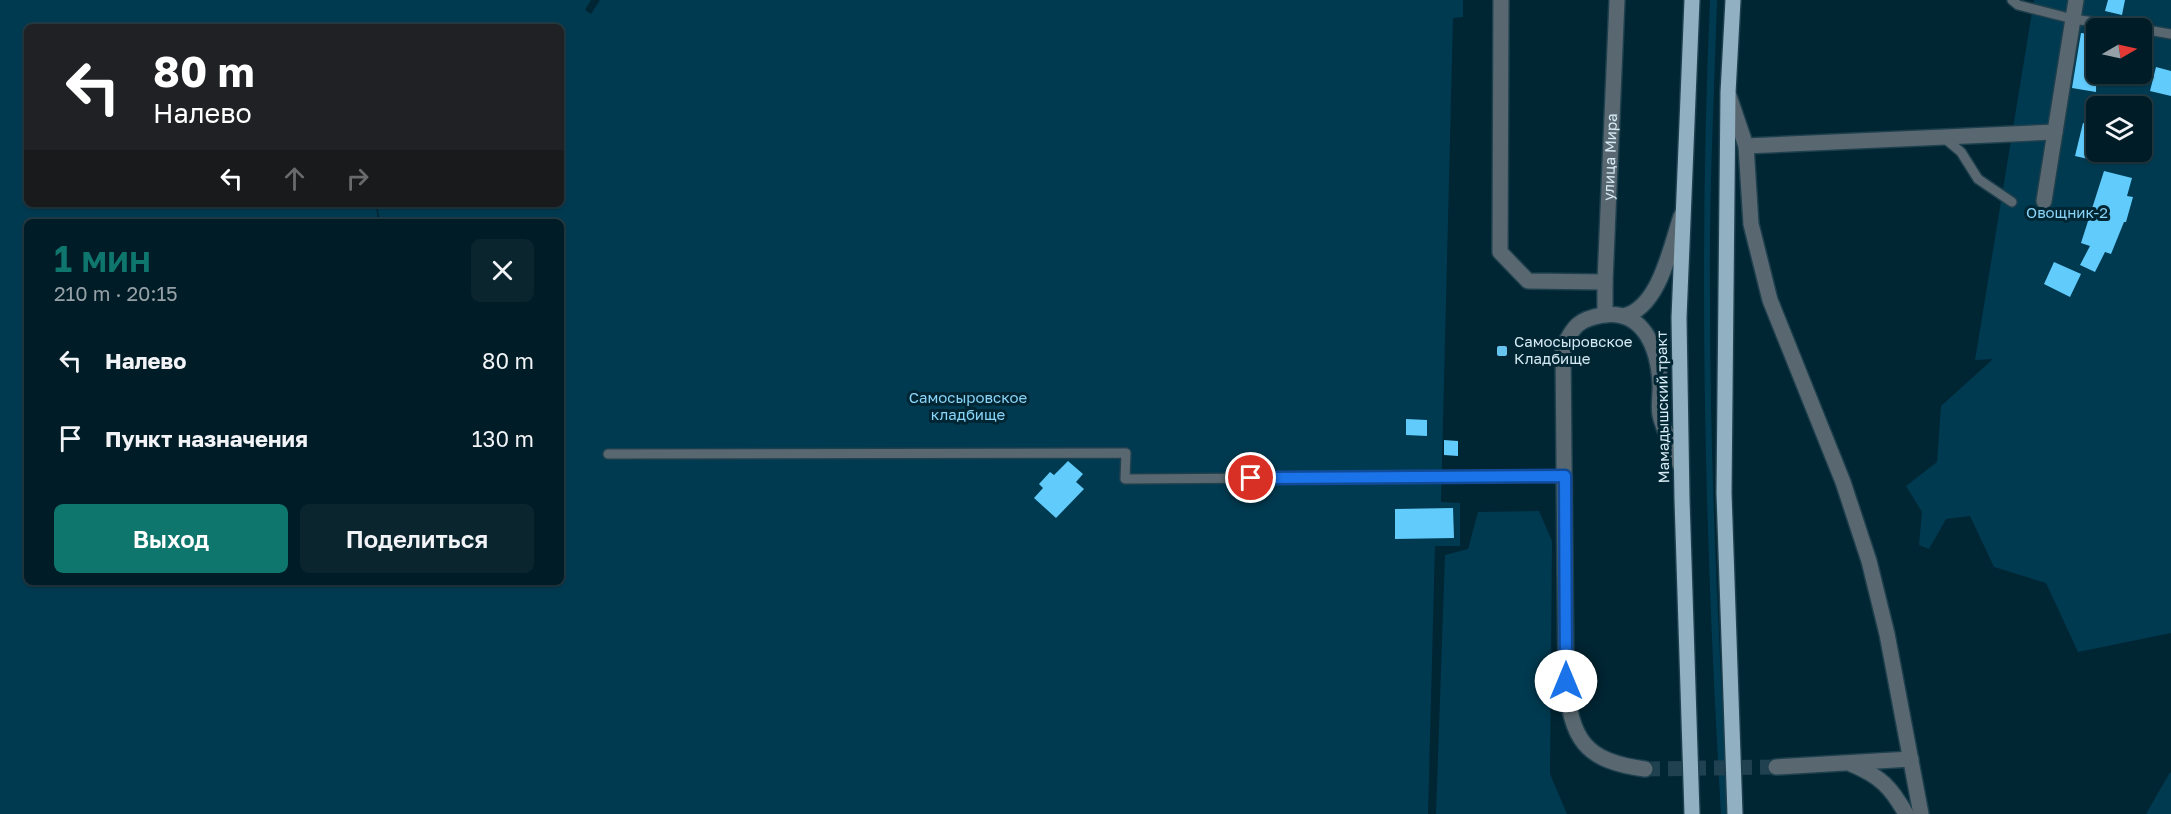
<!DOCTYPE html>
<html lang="ru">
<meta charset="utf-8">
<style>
:root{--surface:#001c26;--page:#0a252e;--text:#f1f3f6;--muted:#95a1a7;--line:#223a43;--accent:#0f766e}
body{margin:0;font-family:"Golos Text",sans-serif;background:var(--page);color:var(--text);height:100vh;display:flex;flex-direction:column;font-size:22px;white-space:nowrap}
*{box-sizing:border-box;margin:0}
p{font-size:20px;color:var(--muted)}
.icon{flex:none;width:33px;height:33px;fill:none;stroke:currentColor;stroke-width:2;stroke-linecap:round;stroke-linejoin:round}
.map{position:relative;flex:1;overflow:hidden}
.sheet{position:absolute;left:24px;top:219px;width:540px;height:366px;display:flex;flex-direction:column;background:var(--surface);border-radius:9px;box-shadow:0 2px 4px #0004,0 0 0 2px var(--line)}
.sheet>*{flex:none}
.hud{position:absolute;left:24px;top:24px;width:540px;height:183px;border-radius:9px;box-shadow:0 2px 4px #0004,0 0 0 2px var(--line);background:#202124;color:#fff;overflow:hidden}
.needle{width:39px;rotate:81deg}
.buttons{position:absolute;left:2086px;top:18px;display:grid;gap:12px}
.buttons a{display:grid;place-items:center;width:66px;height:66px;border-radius:9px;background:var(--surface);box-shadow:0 2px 4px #0004,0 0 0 2px var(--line);font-size:30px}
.pin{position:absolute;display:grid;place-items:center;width:51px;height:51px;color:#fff;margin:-26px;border:3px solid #fff;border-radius:50%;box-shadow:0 2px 6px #0007}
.me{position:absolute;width:66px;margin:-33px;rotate:0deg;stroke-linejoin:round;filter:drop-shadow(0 0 4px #0008)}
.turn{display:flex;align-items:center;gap:21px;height:126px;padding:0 30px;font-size:27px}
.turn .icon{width:78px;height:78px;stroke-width:2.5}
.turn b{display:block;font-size:42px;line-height:51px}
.lanes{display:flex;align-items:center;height:57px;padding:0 30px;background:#0003;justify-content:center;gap:30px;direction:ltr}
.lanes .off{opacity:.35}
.round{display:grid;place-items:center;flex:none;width:63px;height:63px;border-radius:9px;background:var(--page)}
.headline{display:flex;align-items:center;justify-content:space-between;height:102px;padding:0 30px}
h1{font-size:36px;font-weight:600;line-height:45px;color:var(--accent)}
.button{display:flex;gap:12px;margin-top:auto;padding:12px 30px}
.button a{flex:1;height:69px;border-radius:9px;background:var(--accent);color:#fff;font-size:24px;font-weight:600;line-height:69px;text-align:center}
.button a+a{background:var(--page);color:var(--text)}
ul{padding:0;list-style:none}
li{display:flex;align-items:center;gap:18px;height:78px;padding:0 30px}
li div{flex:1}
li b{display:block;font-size:22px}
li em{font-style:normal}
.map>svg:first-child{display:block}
.green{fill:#003a50;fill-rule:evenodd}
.building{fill:#61ccfc}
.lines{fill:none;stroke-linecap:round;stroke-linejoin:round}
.street-tunnel{stroke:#204250;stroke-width:15;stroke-dasharray:15 8;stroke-linecap:butt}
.lane-casing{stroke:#1e404e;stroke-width:12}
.street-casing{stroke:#1e404e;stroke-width:18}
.primary-casing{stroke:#1e404e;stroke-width:18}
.lane{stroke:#596870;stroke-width:9}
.street{stroke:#596870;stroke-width:15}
.primary{stroke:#91b1c2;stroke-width:15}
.route-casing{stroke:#114b97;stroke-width:15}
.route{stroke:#1a73e8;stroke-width:10}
.poi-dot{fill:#66c4ef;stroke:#002533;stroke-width:2}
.labels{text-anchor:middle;stroke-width:6;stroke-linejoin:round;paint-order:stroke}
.street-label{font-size:15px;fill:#d5e9f3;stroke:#002533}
.park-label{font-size:15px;fill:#89d4f7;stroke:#002533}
.poi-label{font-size:15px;fill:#d5e9f3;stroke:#002533;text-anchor:start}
</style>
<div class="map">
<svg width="2171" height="814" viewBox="0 0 2171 814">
<rect width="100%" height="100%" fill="#002533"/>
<g class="green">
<path d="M0 0H591L585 10 591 14 600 0H1463V17L1453 18 1441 502 1460 503V546H1435L1428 814H0ZM27 27H561V204H377L380 222H561V582H27V222H378L376 204H95L96 211 94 204H27Z"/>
<path d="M1710 0H1717C1714 98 1709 196 1710 294 1710 467 1718 641 1729 814H1721C1705 543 1698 271 1710 0Z"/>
<path d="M2034 0H2171V633L2078 652 2046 583 1994 567 1970 516 1946 519 1929 549 1919 545 1922 512 1906 486 1937 462 1941 406 1993 359 1975 360ZM2097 28H2142V74H2097ZM2097 106H2142V152H2097Z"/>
<polygon points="1539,511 1552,541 1550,774 1567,814 1436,814 1445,555 1468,549 1478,512"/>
<polygon points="2171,772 2171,814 2146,814 2169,774"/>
</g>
<g class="building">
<polygon points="2108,0 2125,0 2122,15 2105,11"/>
<polygon points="2081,33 2097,35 2096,92 2072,88"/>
<polygon points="2156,67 2171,71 2171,96 2150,91"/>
<polygon points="2083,123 2097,126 2097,161 2075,156"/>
<polygon points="2104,171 2132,178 2127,196 2133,197 2126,222 2124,222 2111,254 2105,252 2095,272 2080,265 2090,246 2081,243"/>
<polygon points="2054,262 2081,274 2070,297 2044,284"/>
<polygon points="1406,419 1427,420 1427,436 1406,435"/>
<polygon points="1444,440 1458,441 1458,456 1444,455"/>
<polygon points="1068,461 1083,474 1076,482 1084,489 1056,518 1034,498 1043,488 1039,484 1050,472 1054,475"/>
<polygon points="1453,508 1454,538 1395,539 1395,509"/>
</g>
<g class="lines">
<polyline class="street-tunnel" points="1645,769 1776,767"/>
<defs>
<g id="lane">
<polyline points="2012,0 2018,5 2073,19 2136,28"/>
<polyline points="2142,29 2171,34"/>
<polyline points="1943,137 1961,152 1978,179 2012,202"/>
<polyline points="608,454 1126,453 1125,479 1565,476"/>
</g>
<g id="street">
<polyline points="1501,0 1500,252 1528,281 1605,282"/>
<polyline points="1729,96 1746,146 1751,224 1770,300 1843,482 1869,561 1887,634 1921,814"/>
<polyline points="1746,146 2055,132"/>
<polyline points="2044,201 2076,0"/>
<path id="s1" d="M1605 315V282L1617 0"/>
<path d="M1623 316C1659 309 1671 246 1681 216"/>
<path d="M1851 764C1880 776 1891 787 1906 814"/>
<polyline points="1776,767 1911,759"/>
<path d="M1645 769C1584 761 1571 739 1566 681L1563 348C1573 326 1579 319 1603 315 1644 309 1658 349 1660 383 1661 393 1658 405 1660 415 1664 432 1674 451 1681 467"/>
</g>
<g id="primary">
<polyline points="1692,0 1679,318 1682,499 1692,814"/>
<polyline points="1733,0 1728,93 1724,493 1735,814"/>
</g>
</defs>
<use href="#lane" class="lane-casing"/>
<use href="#street" class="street-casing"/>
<use href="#primary" class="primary-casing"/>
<use href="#lane" class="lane"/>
<use href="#street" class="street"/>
<use href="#primary" class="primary"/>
</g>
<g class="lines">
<defs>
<polyline id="route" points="1251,478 1565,476 1566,681"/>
</defs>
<use href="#route" class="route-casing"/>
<use href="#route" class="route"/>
</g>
<rect class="poi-dot" x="1496" y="345" width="12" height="12" rx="3"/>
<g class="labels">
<g class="street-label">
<text dy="5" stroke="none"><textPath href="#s1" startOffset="158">улица Мира</textPath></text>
<text transform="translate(1663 407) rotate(-91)" y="5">Мамадышский тракт</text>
</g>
<g class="park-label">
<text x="2067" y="218">Овощник-2</text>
<text x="968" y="403">Самосыровское<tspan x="968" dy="17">кладбище</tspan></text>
</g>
<g class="poi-label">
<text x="1514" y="347">Самосыровское<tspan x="1514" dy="17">Кладбище</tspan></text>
</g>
</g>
</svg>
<div class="buttons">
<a><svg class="needle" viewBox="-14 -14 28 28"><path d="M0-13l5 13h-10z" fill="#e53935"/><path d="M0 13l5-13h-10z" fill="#95a1a7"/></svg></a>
<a><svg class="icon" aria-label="layers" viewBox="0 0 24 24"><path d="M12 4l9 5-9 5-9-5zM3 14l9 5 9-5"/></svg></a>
</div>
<div class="pin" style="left:1251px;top:478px;background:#d93025"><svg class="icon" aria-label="arrive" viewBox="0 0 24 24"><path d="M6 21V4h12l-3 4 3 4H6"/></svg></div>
<svg class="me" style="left:1566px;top:681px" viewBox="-20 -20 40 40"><circle r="19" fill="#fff"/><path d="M0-13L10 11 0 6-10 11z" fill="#1a73e8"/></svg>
<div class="hud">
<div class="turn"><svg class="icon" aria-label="left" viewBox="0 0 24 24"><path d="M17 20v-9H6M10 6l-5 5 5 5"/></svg><div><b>80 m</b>Налево</div></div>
<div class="lanes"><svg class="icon" aria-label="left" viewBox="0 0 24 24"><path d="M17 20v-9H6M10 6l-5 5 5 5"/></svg><svg class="icon off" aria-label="ahead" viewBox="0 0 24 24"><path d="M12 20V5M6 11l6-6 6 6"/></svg><svg class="icon off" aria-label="right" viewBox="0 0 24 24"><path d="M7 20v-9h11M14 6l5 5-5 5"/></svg></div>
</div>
<section class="sheet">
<div class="headline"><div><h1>1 мин</h1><p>210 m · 20:15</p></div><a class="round"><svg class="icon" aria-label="close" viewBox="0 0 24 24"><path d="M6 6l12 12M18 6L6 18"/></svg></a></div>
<ul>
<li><svg class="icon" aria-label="left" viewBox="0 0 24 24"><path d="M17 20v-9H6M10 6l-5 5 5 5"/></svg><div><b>Налево</b></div><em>80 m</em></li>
<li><svg class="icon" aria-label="arrive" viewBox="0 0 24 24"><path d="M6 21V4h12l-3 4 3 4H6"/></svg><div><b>Пункт назначения</b></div><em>130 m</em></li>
</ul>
<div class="button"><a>Выход</a><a>Поделиться</a></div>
</section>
</div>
